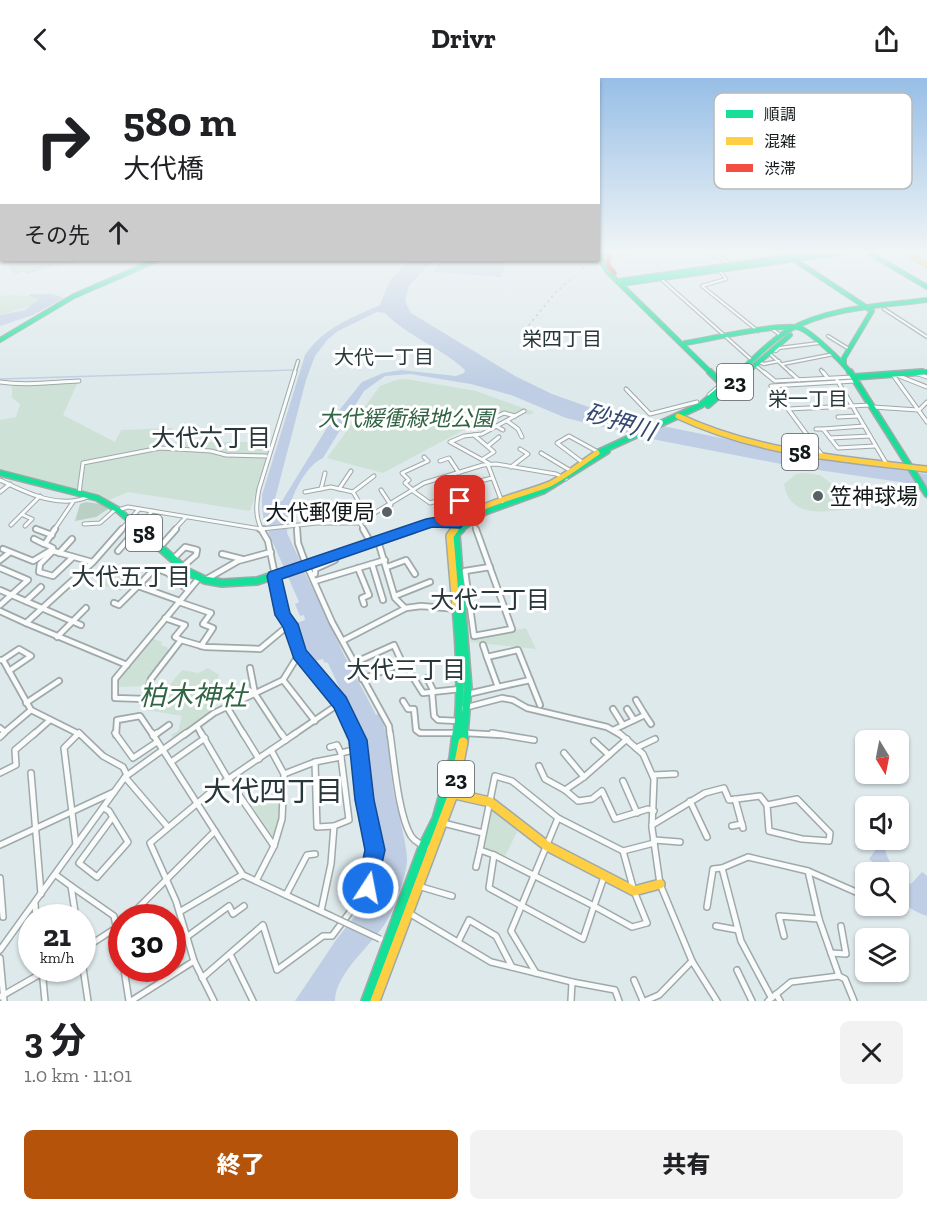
<!DOCTYPE html>
<html lang="ja">
<meta charset="utf-8">
<style>
:root{--surface:#fff;--page:#f2f2f2;--text:#202124;--muted:#757577;--accent:#b45309}
body{margin:0;font-family:"Zilla Slab","Noto Sans JP",serif;background:var(--page);color:var(--text);height:100vh;display:flex;flex-direction:column;font-size:22px;white-space:nowrap}
*{box-sizing:border-box;margin:0}
p{font-size:20px;color:var(--muted)}
.icon{flex:none;width:33px;height:33px;fill:none;stroke:currentColor;stroke-width:2;stroke-linecap:round;stroke-linejoin:round}
.map{position:relative;height:923px;overflow:hidden}
.drawer{display:flex;flex-direction:column;background:var(--surface);flex:1}
.drawer>*{flex:none}
.guide{position:absolute;left:0px;top:0px;width:600px;height:183px;box-shadow:0 2px 4px #0004;background:#fff;color:var(--text);overflow:hidden}
.needle{width:39px;rotate:170deg}
.tools{position:absolute;left:855px;top:652px;display:grid;gap:12px}
.tools a{display:grid;place-items:center;width:54px;height:54px;border-radius:9px;background:var(--surface);box-shadow:0 2px 4px #0004;font-size:30px}
.speed{position:absolute;left:18px;top:826px;display:flex;gap:12px;font-size:30px;font-weight:700;text-align:center}
.speed>*{display:grid;place-content:center;width:78px;height:78px;border-radius:50%;background:var(--surface);box-shadow:0 2px 4px #0004;line-height:1}
.speed small{font-size:15px;font-weight:400}
.speed .limit{border:9px solid #d22;background:#fff;color:#111}
.pin{position:absolute;display:grid;place-items:center;width:51px;height:51px;color:#fff;margin:-26px;border-radius:12px;box-shadow:0 3px 9px #0006}
.me{position:absolute;width:66px;margin:-33px;rotate:11deg;stroke-linejoin:round;filter:drop-shadow(0 0 4px #0008)}
.turn{display:flex;align-items:center;gap:21px;height:126px;padding:0 24px;font-size:27px}
.turn .icon{width:78px;height:78px;stroke-width:2.5}
.turn b{display:block;font-size:42px;line-height:51px}
.then{display:flex;align-items:center;height:57px;padding:0 24px;background:#0003;gap:12px;font-size:22px}
.round{display:grid;place-items:center;flex:none;width:63px;height:63px;border-radius:9px;background:var(--page)}
.head{display:flex;align-items:center;justify-content:space-between;height:102px;padding:0 24px}
h1{font-size:36px;font-weight:800;line-height:45px}
.cta{display:flex;gap:12px;margin-top:auto;padding:12px 24px}
.cta a{flex:1;height:69px;border-radius:9px;background:var(--accent);color:#fff;font-size:24px;font-weight:800;line-height:69px;text-align:center}
.cta a+a{background:var(--page);color:var(--text)}
header{display:flex;justify-content:space-between;align-items:center;height:78px;padding:0 24px;background:var(--surface);font-size:27px;font-weight:800}
.map>svg:first-child{display:block}
.green{fill:#cde1d7}
.forest{fill:#bad0c5}
.water{fill:#bfcee4;fill-rule:evenodd}
.pier{fill:#dee9eb}
.lines{fill:none;stroke-linecap:round;stroke-linejoin:round}
.stream{stroke:#bfcee4;stroke-width:1.5}
.street-far3-casing{stroke:#a0a9aa;stroke-width:4.5}
.street-far2-casing{stroke:#a0a9aa;stroke-width:5}
.street-far1-casing{stroke:#a0a9aa;stroke-width:8}
.street-casing{stroke:#a0a9aa;stroke-width:8}
.fast-far3-casing{stroke:#a0a9aa;stroke-width:6}
.fast-far2-casing{stroke:#a0a9aa;stroke-width:8}
.fast-far1-casing{stroke:#a0a9aa;stroke-width:10}
.fast-casing{stroke:#a0a9aa;stroke-width:12}
.slow-far3-casing{stroke:#a0a9aa;stroke-width:6}
.slow-far2-casing{stroke:#a0a9aa;stroke-width:8}
.slow-far1-casing{stroke:#a0a9aa;stroke-width:10}
.slow-casing{stroke:#a0a9aa;stroke-width:12}
.jam-casing{stroke:#a0a9aa;stroke-width:6}
.street-far3{stroke:#fafcfc;stroke-width:2}
.street-far2{stroke:#fafcfc;stroke-width:3}
.street-far1{stroke:#fafcfc;stroke-width:4.5}
.street{stroke:#fafcfc;stroke-width:5}
.fast-far3{stroke:#16e098;stroke-width:4}
.fast-far2{stroke:#16e098;stroke-width:5}
.fast-far1{stroke:#16e098;stroke-width:7}
.fast{stroke:#16e098;stroke-width:9}
.slow-far3{stroke:#ffcf43;stroke-width:4}
.slow-far2{stroke:#ffcf43;stroke-width:5}
.slow-far1{stroke:#ffcf43;stroke-width:7}
.slow{stroke:#ffcf43;stroke-width:9}
.jam{stroke:#f24e42;stroke-width:4}
.rail{stroke:#b4b6b7;stroke-width:1.5;stroke-dasharray:2 4;stroke-linecap:butt}
.street-bridge-casing{stroke:#a0a9aa;stroke-width:8;stroke-linecap:butt}
.street-bridge{stroke:#fafcfc;stroke-width:5}
.route{fill:#1a73e8;stroke:#114b97;stroke-width:1.5}
.poi-dot{fill:#596263;stroke:#fff;stroke-width:2}
.labels{text-anchor:middle;stroke-width:6;stroke-linejoin:round;paint-order:stroke}
.far-neighbourhood-label{font-size:20px;fill:#27373a;stroke:#fff}
.shield{fill:#fff;stroke:#595e5f;stroke-width:1.5}
.shield-label{font-size:21px;font-weight:bold;fill:#12191a}
.park-label{font-size:22px;font-style:italic;fill:#316444;stroke:#fff}
.poi-label{font-size:22px;fill:#12191a;stroke:#fff;text-anchor:start}
.water-label{font-size:24px;font-style:italic;fill:#314871;stroke:#fff}
.neighbourhood-label{font-size:24px;fill:#27373a;stroke:#fff}
.near-park-label{font-size:27px;font-style:italic;fill:#316444;stroke:#fff}
.near-neighbourhood-label{font-size:28px;fill:#27373a;stroke:#fff}
.key{fill:#fff;stroke:#b8baba;stroke-width:1.5}
.key-label{font-size:16px;fill:#12191a}
</style>
<header><svg class="icon" aria-label="back" viewBox="0 0 24 24"><path d="M15 5l-7 7 7 7"/></svg>Drivr<svg class="icon" aria-label="share" viewBox="0 0 24 24"><path d="M12 15V3M7 8l5-5 5 5M5 13v7h14v-7"/></svg></header>
<div class="map">
<svg width="927" height="923" viewBox="0 0 927 923">
<rect width="100%" height="100%" fill="#dee9eb"/>
<g class="green">
<polygon points="18,217 39,221 31,228 0,237 0,218"/>
<polygon points="406,301 476,313 534,334 530,337 521,334 515,337 499,333 383,395 327,380 380,308 396,302"/>
<polygon points="78,304 63,337 115,364 121,352 173,350 169,358 159,359 157,364 269,364 269,375 250,433 128,414 109,422 99,416 0,392 0,342 16,339 20,326 12,320 12,308 33,305"/>
<path d="M806 395 820 397 855 424 854 430C829 433 790 443 784 406L796 396Z"/>
<polygon points="130,496 135,497 129,504 135,506 131,510 125,508 120,513 105,508 107,498"/>
<polygon points="526,550 536,571 471,564 470,560"/>
<polygon points="151,560 162,564 161,567 167,569 169,574 145,608 117,609 118,601"/>
<polygon points="208,590 219,597 214,612 216,621 214,635 176,664 171,657 178,653 182,638 146,632 159,615 163,615 182,592 198,595"/>
<polygon points="280,709 279,750 274,760 253,729"/>
<polygon points="491,730 495,731 519,750 505,778 485,772 483,768"/>
</g>
<g class="forest">
<polygon points="15,182 76,182 73,183 76,185 69,187 65,185 56,188 55,186 51,189 27,196 24,193 16,196 10,192 8,184"/>
<polygon points="86,424 101,426 108,431 96,439 75,443 80,426"/>
</g>
<g class="water">
<path d="M409 182H433L409 208 405 223 411 235 515 298 552 316 614 338 823 381 927 396V408L791 388 657 362 566 340 511 317 471 306 410 296 385 298 364 313 323 380C310 385 296 408 292 422 288 433 288 444 287 455L344 577 376 636 379 635C393 664 388 695 396 725 399 737 408 772 407 783 406 799 395 830 386 844 373 866 335 895 335 923H295L336 862 366 824 374 807 380 770 366 704 362 658 328 585 324 584 323 581 315 583 309 578 297 545 305 542 304 537 300 538 295 526 299 524 264 444 262 429V417L305 277C323 250 351 240 380 227L390 203ZM377 234 385 235C408 259 441 269 465 292L464 295 456 298 401 292 383 295 362 304 333 340 282 423 274 425 306 302 315 278 328 261 338 253Z"/>
<polygon points="441,182 505,182 503,195 500,196 503,199 434,194"/>
<polygon points="31,216 52,216 64,220 33,237 0,248 0,237 25,232 39,221 28,218"/>
<path d="M880 766C886 770 885 772 887 778 890 786 904 802 911 806L922 794 927 798V838C901 828 898 822 898 795H887L869 781Z"/>
</g>
<polygon class="pier" points="303,491 308,491 335,553 379,635 376,637"/>
<g class="lines">
<polyline class="stream" points="0,301 292,292"/>
<defs>
<g id="street-far3">
<polyline points="711,175 730,186"/>
<polyline points="606,178 626,175"/>
<polyline points="719,192 726,201 702,208 758,253"/>
<polyline points="661,201 753,283"/>
<polyline points="884,231 927,259"/>
<polyline points="772,251 779,256 777,260"/>
<polyline points="828,258 849,271"/>
<polyline points="772,271 776,273 779,270 819,265"/>
<polyline points="769,275 792,296"/>
<polyline points="758,284 764,286 779,283"/>
<polyline points="783,286 834,276"/>
<polyline points="755,287 766,296"/>
<polyline points="821,292 824,296"/>
<polyline points="915,295 918,296"/>
<polyline points="294,296 298,283"/>
</g>
<g id="street-far2">
<polyline points="764,294 775,303 853,299"/>
<polyline points="790,294 799,302"/>
<polyline points="823,294 827,299"/>
<polyline points="915,295 927,299"/>
<polyline points="894,296 927,309"/>
<polyline points="893,297 927,344"/>
<polyline points="837,302 886,385"/>
<path d="M0 304C26 308 53 304 79 303"/>
<polyline points="626,311 650,336 697,324"/>
<polyline points="709,317 717,310"/>
<polyline points="873,329 918,332"/>
<polyline points="788,331 871,327"/>
<polyline points="919,332 927,324"/>
<polyline points="838,339 858,338"/>
<polyline points="507,343 518,351 522,359"/>
<polyline points="481,346 504,335 515,338"/>
<polyline points="496,348 503,352"/>
<polyline points="864,348 823,351 838,370 875,368"/>
<polyline points="816,351 823,351"/>
<polyline points="474,357 494,374 483,381"/>
<polyline points="830,360 870,358"/>
<polyline points="488,368 499,359"/>
<polyline points="541,375 571,393"/>
<polyline points="822,377 771,308 855,303"/>
<polyline points="440,383 449,380 459,395"/>
<polyline points="582,384 557,365 569,358 598,374"/>
<polyline points="490,386 450,364 464,358 482,356 524,333"/>
<polyline points="488,387 502,424"/>
<polyline points="511,389 528,376 520,371"/>
<path d="M0 402C27 415 60 432 90 418"/>
<polyline points="321,411 325,395"/>
<polyline points="339,411 351,393"/>
<polyline points="381,412 391,427"/>
<polyline points="413,413 430,425 456,417 449,408"/>
<polyline points="414,413 405,405 409,402 402,395 428,383 424,379"/>
<polyline points="471,413 475,411 476,404 492,400"/>
<polyline points="0,414 10,406"/>
<polyline points="305,414 331,409 353,414 362,429 358,445"/>
<polyline points="353,414 374,398"/>
<polyline points="79,415 83,385 160,370 211,373 226,377 266,378"/>
<polyline points="456,417 469,436"/>
<polyline points="438,422 444,431"/>
<polyline points="118,432 128,429 261,451 317,445 358,445 424,405 483,387 496,386 556,396 566,401"/>
<polyline points="23,437 32,441 25,448"/>
<polyline points="472,440 476,452"/>
<polyline points="325,445 331,426"/>
<polyline points="360,445 364,452"/>
<polyline points="84,446 100,445 117,430"/>
<polyline points="11,447 40,418"/>
<polyline points="297,449 297,452"/>
<polyline points="36,451 39,452"/>
<polyline points="54,452 73,424"/>
<polyline points="121,452 139,431"/>
<polyline points="136,452 152,433"/>
<polyline points="174,452 186,439"/>
<path d="M262 452C255 439 256 426 259 411L295 294"/>
</g>
<g id="street-far1">
<polyline points="36,451 52,457"/>
<polyline points="55,451 45,466 53,470 53,473 92,484"/>
<polyline points="122,451 93,484 26,545 127,587"/>
<polyline points="260,451 263,451"/>
<polyline points="261,451 268,463 283,537 290,546 299,576 340,625 356,657"/>
<polyline points="297,451 298,465 305,484"/>
<polyline points="363,451 371,465"/>
<polyline points="34,461 44,466"/>
<polyline points="378,463 395,520 405,530"/>
<polyline points="160,469 176,451"/>
<polyline points="3,471 33,483 53,471"/>
<polyline points="53,473 40,486 39,494 53,498 73,479"/>
<polyline points="118,473 137,451"/>
<polyline points="59,475 72,461"/>
<polyline points="222,476 242,481"/>
<polyline points="174,480 185,469 197,472 196,477 182,489"/>
<polyline points="0,482 9,475"/>
<polyline points="372,486 383,522"/>
<polyline points="387,489 406,482 415,496"/>
<polyline points="0,490 28,502 0,527"/>
<polyline points="308,490 332,544 389,648 390,657"/>
<polyline points="358,490 369,517 362,520 364,526"/>
<polyline points="465,493 474,558 512,551 476,451"/>
<polyline points="465,493 490,489"/>
<polyline points="312,497 315,496 315,491 335,482 333,478"/>
<polyline points="205,502 238,483 271,474"/>
<polyline points="315,503 385,482"/>
<polyline points="0,512 81,547"/>
<polyline points="188,512 168,495 155,490 138,508 180,523 199,500"/>
<polyline points="395,518 430,504"/>
<polyline points="26,523 41,509"/>
<polyline points="180,523 115,601 115,620 145,621 151,601 181,562 205,569 260,571 290,546"/>
<polyline points="179,524 211,535 203,546 213,550 201,568"/>
<polyline points="114,525 119,527 138,508"/>
<polyline points="0,533 26,545"/>
<polyline points="165,540 185,547 175,559 181,562"/>
<polyline points="57,559 86,530"/>
<polyline points="344,562 406,530 421,528 458,531"/>
<polyline points="483,567 487,579"/>
<polygon points="518,572 530,602 498,609 487,579"/>
<polyline points="4,581 19,571 31,578 9,593"/>
<polyline points="0,582 3,582 31,632 81,657"/>
<polyline points="356,584 394,567 400,580"/>
<polyline points="250,590 255,616 282,657"/>
<polyline points="427,600 434,614"/>
<polyline points="362,601 404,585 423,615 460,611"/>
<polyline points="283,602 315,643"/>
<polyline points="530,602 540,627"/>
<polyline points="432,614 434,638 438,642 458,643"/>
<polyline points="468,616 498,609"/>
<polyline points="403,623 408,631 414,631 416,652 420,655 456,655"/>
<polyline points="26,625 59,603"/>
<polyline points="227,629 244,657"/>
<polyline points="460,631 502,620 513,622 527,630 607,649 621,657"/>
<polyline points="613,631 623,647"/>
<polyline points="627,631 634,642"/>
<polyline points="645,637 651,646"/>
<polyline points="197,648 202,657"/>
<polyline points="351,649 352,657"/>
<polyline points="0,650 5,654 31,632"/>
<polyline points="613,652 645,637 636,622"/>
<polyline points="465,655 501,657"/>
<polyline points="2,657 5,654"/>
<polyline points="33,657 50,642"/>
<polyline points="77,657 79,655"/>
<polyline points="116,657 117,642 140,638 153,657"/>
<polyline points="155,657 169,647"/>
<polyline points="184,657 214,635 283,602 299,576"/>
<polyline points="293,657 340,625"/>
</g>
<g id="street">
<polyline points="79,655 103,678 123,689 127,697"/>
<polyline points="115,655 133,680 157,664"/>
<polyline points="152,655 243,797 331,838"/>
<polyline points="201,655 228,701 274,768"/>
<polyline points="243,655 259,681"/>
<polyline points="281,655 286,662"/>
<path d="M390 655C394 682 398 736 411 758 416 765 423 767 431 770"/>
<polyline points="492,655 534,662"/>
<polyline points="619,655 643,676 654,701 652,750 660,806 692,883 717,923"/>
<polyline points="153,658 157,655"/>
<polyline points="0,659 4,655"/>
<polyline points="627,661 584,699 565,712 578,723 592,721 602,713 615,741 648,731 654,733"/>
<polyline points="594,663 609,677"/>
<polyline points="330,669 337,667 341,675"/>
<polyline points="636,670 655,661"/>
<polyline points="564,675 584,699"/>
<polyline points="341,679 341,675 353,672 352,655"/>
<polyline points="171,684 205,660"/>
<polyline points="315,684 317,749 334,748"/>
<polyline points="539,688 545,701 565,712"/>
<polyline points="0,695 16,687 15,672 35,655"/>
<polyline points="31,695 41,816"/>
<polyline points="284,696 315,684 341,679 349,742 334,748 331,786 321,833"/>
<polyline points="653,697 675,696"/>
<polyline points="125,699 167,748"/>
<polyline points="623,703 637,735"/>
<polyline points="735,721 743,750"/>
<polygon points="797,721 830,755 829,763 802,761 769,753 767,727"/>
<polyline points="690,723 707,759"/>
<polyline points="104,730 109,733 128,764 97,799 79,785 112,740"/>
<polyline points="443,745 483,755"/>
<polyline points="652,747 705,715 724,710 729,722 760,718 767,727"/>
<polyline points="732,748 742,746"/>
<polyline points="654,762 680,764"/>
<polyline points="0,767 114,714"/>
<polyline points="76,767 64,670 79,655"/>
<polyline points="623,773 654,765"/>
<polyline points="494,777 594,828"/>
<polyline points="494,777 489,810 583,861 594,828"/>
<polyline points="494,777 480,772 495,698 512,703 558,740 623,773 634,813 647,845 632,849 594,828"/>
<polyline points="476,789 480,772"/>
<polyline points="808,793 856,814"/>
<polyline points="56,797 71,808 76,840"/>
<polyline points="0,800 3,839"/>
<polyline points="256,803 274,768 282,741 284,696 271,672"/>
<polyline points="71,808 114,838 122,878"/>
<polyline points="418,808 452,818"/>
<polyline points="286,817 307,777 315,776"/>
<polyline points="35,826 36,840"/>
<polyline points="594,828 604,799"/>
<polyline points="707,829 713,791 722,790"/>
<polyline points="181,833 242,797"/>
<polyline points="409,835 491,884 572,904"/>
<polyline points="128,840 215,753"/>
<polyline points="716,848 738,852"/>
<polyline points="188,858 229,828 233,836 244,828"/>
<polyline points="784,858 779,838 819,841"/>
<polyline points="458,864 469,842 496,858 512,889"/>
<polyline points="0,872 125,699 186,655"/>
<polyline points="82,872 122,846"/>
<polyline points="831,875 846,876 841,848"/>
<polyline points="230,876 253,923"/>
<polyline points="0,880 4,923"/>
<polyline points="82,883 88,923"/>
<polyline points="194,883 214,923"/>
<polyline points="42,891 45,923"/>
<polyline points="124,891 129,923"/>
<polyline points="737,892 752,923"/>
<polyline points="536,895 511,853 558,740"/>
<polyline points="202,900 263,847 277,892 323,858 332,858 368,810 375,772 364,722 355,655"/>
<polyline points="634,902 643,923"/>
<polyline points="776,916 780,923"/>
<polyline points="0,919 49,891"/>
<polyline points="771,919 741,863 722,790 748,779 808,793 819,841 839,898"/>
<polyline points="131,923 194,883 176,823 150,765 218,708 296,655"/>
<polyline points="571,923 572,904 615,912 619,923"/>
<polyline points="645,923 659,917 692,883"/>
<polyline points="768,923 791,904 839,898 845,901 854,923"/>
</g>
<g id="fast-far3">
<polyline points="604,175 603,186 607,193 712,296"/>
<polyline points="784,175 872,233 844,280 844,285"/>
<polyline points="869,175 927,209"/>
<polyline points="618,203 812,175"/>
<polyline points="621,206 840,175"/>
<polyline points="0,262 74,218 157,182"/>
<path d="M685 265C706 262 783 244 800 250 811 254 844 285 851 296"/>
<path d="M738 296C754 280 769 265 787 253 828 229 881 228 927 222"/>
<polyline points="745,296 790,257"/>
<polyline points="900,296 927,294"/>
</g>
<g id="fast-far2">
<polyline points="710,294 726,310"/>
<polyline points="850,294 927,416"/>
<polyline points="854,299 922,294"/>
<polyline points="708,327 746,294"/>
<polyline points="597,375 701,327 740,294"/>
<polyline points="0,395 97,420 118,432 141,452"/>
<polyline points="409,452 443,443 456,447"/>
<polyline points="459,452 485,434 543,413 607,373"/>
</g>
<g id="fast-far1">
<polyline points="139,451 188,494 205,502 222,505 257,503 414,451"/>
<polyline points="461,451 456,456 468,610 464,657"/>
<path d="M456 529C460 572 462 614 457 657"/>
</g>
<g id="fast">
<polyline points="463,664 464,655"/>
<polyline points="366,923 424,767 437,741 454,680 457,655"/>
</g>
<polyline id="slow-far3" points="906,175 927,187"/>
<g id="slow-far2">
<path d="M678 338C756 375 842 381 927 391"/>
<path d="M454 452C471 425 522 418 550 406 566 398 582 385 597 375"/>
</g>
<polyline id="slow-far1" points="455,451 450,458 456,529"/>
<g id="slow">
<polyline points="446,714 490,724 547,768 634,813 660,806"/>
<polyline points="375,923 453,716 463,664"/>
</g>
<polyline id="jam" points="609,175 608,187 614,195"/>
</defs>
<use href="#street-far3" class="street-far3-casing"/>
<use href="#street-far2" class="street-far2-casing"/>
<use href="#street-far1" class="street-far1-casing"/>
<use href="#street" class="street-casing"/>
<use href="#fast-far3" class="fast-far3-casing"/>
<use href="#fast-far2" class="fast-far2-casing"/>
<use href="#fast-far1" class="fast-far1-casing"/>
<use href="#fast" class="fast-casing"/>
<use href="#slow-far3" class="slow-far3-casing"/>
<use href="#slow-far2" class="slow-far2-casing"/>
<use href="#slow-far1" class="slow-far1-casing"/>
<use href="#slow" class="slow-casing"/>
<use href="#jam" class="jam-casing"/>
<use href="#street-far3" class="street-far3"/>
<use href="#street-far2" class="street-far2"/>
<use href="#street-far1" class="street-far1"/>
<use href="#street" class="street"/>
<use href="#fast-far3" class="fast-far3"/>
<use href="#fast-far2" class="fast-far2"/>
<use href="#fast-far1" class="fast-far1"/>
<use href="#fast" class="fast"/>
<use href="#slow-far3" class="slow-far3"/>
<use href="#slow-far2" class="slow-far2"/>
<use href="#slow-far1" class="slow-far1"/>
<use href="#slow" class="slow"/>
<use href="#jam" class="jam"/>
<polyline class="rail" points="525,252 555,215 593,182"/>
<defs>
<polyline id="street-bridge" points="331,838 380,861"/>
</defs>
<use href="#street-bridge" class="street-bridge-casing"/>
<use href="#street-bridge" class="street-bridge"/>
</g>
<linearGradient id="sky" x2="0" y2="1"><stop stop-color="#97bee6"/><stop offset="0.57" stop-color="#f0f5f6"/><stop offset="1" stop-color="#f0f5f6" stop-opacity="0"/></linearGradient>
<rect width="927" height="305" fill="url(#sky)"/>
<polygon class="route" points="460,418 464,420 475,436 460,450 432,449 282,501 290,535 298,546 306,572 346,619 367,662 374,722 385,772 375,817 368,820 360,817 357,810 365,772 355,722 349,663 334,630 294,581 283,549 275,537 267,498 269,494 426,441 443,438 453,441 461,435 453,423"/>
<g class="poi-dot">
<circle cx="818" cy="418" r="6"/>
<circle cx="387" cy="434" r="6"/>
</g>
<g class="labels">
<g class="far-neighbourhood-label">
<text x="562" y="268">栄四丁目</text>
<text x="384" y="286">大代一丁目</text>
<text x="808" y="328">栄一丁目</text>
</g>
<g class="shield">
<rect x="717" y="286" width="36" height="36" rx="4.5"/>
<rect x="782" y="356" width="36" height="36" rx="4.5"/>
<rect x="126" y="437" width="36" height="36" rx="4.5"/>
<rect x="438" y="683" width="36" height="36" rx="4.5"/>
</g>
<g class="shield-label">
<text x="735" y="311">23</text>
<text x="800" y="381">58</text>
<text x="144" y="462">58</text>
<text x="456" y="708">23</text>
</g>
<g class="park-label">
<text x="406" y="348">大代緩衝緑地公園</text>
</g>
<g class="poi-label">
<text x="830" y="426">笠神球場</text>
<text x="375" y="442" text-anchor="end">大代郵便局</text>
</g>
<g class="water-label">
<text transform="translate(620 344) rotate(17)" y="8">砂押川</text>
</g>
<g class="neighbourhood-label">
<text x="211" y="368">大代六丁目</text>
<text x="131" y="507">大代五丁目</text>
<text x="490" y="530">大代二丁目</text>
<text x="406" y="600">大代三丁目</text>
</g>
<g class="near-park-label">
<text x="193" y="627">柏木神社</text>
</g>
<g class="near-neighbourhood-label">
<text x="273" y="723">大代四丁目</text>
</g>
</g>
<rect x="714" y="15" width="198" height="96" rx="9" class="key"/>
<rect x="726" y="32" width="27" height="8" fill="#16e098"/>
<rect x="726" y="59" width="27" height="8" fill="#ffcf43"/>
<rect x="726" y="86" width="27" height="8" fill="#f24e42"/>
<g class="key-label">
<text x="764" y="42">順調</text>
<text x="764" y="69">混雑</text>
<text x="764" y="96">渋滞</text>
</g>
</svg>
<div class="tools">
<a><svg class="needle" viewBox="-14 -14 28 28"><path d="M0-13l5 13h-10z" fill="#e53935"/><path d="M0 13l5-13h-10z" fill="#757577"/></svg></a>
<a><svg class="icon" aria-label="sound" viewBox="0 0 24 24"><path d="M4 9h4l5-4v14l-5-4H4zM17 9q2 3 0 6"/></svg></a>
<a><svg class="icon" aria-label="search" viewBox="0 0 24 24"><circle cx="10" cy="10" r="6"/><path d="M15 15l6 6"/></svg></a>
<a><svg class="icon" aria-label="layers" viewBox="0 0 24 24"><path d="M12 4l9 5-9 5-9-5zM3 14l9 5 9-5"/></svg></a>
</div>
<div class="speed"><div>21<small>km/h</small></div><div class="limit">30</div></div>
<div class="pin" style="left:460px;top:423px;background:#d93025"><svg class="icon" aria-label="arrive" viewBox="0 0 24 24"><path d="M6 21V4h12l-3 4 3 4H6"/></svg></div>
<svg class="me" style="left:368px;top:810px" viewBox="-20 -20 40 40"><circle r="17" fill="#1a73e8" stroke="#fff" stroke-width="3"/><path d="M0-11L8 9 0 5-8 9z" fill="#fff"/></svg>
<div class="guide">
<div class="turn"><svg class="icon" aria-label="right" viewBox="0 0 24 24"><path d="M7 20v-9h11M14 6l5 5-5 5"/></svg><div><b>580 m</b>大代橋</div></div>
<div class="then">その先<svg class="icon" aria-label="ahead" viewBox="0 0 24 24"><path d="M12 20V5M6 11l6-6 6 6"/></svg></div>
</div>
</div>
<section class="drawer">
<div class="head"><div><h1>3 分</h1><p>1.0 km · 11:01</p></div><a class="round"><svg class="icon" aria-label="close" viewBox="0 0 24 24"><path d="M6 6l12 12M18 6L6 18"/></svg></a></div>
<div class="cta"><a>終了</a><a>共有</a></div>
</section>
